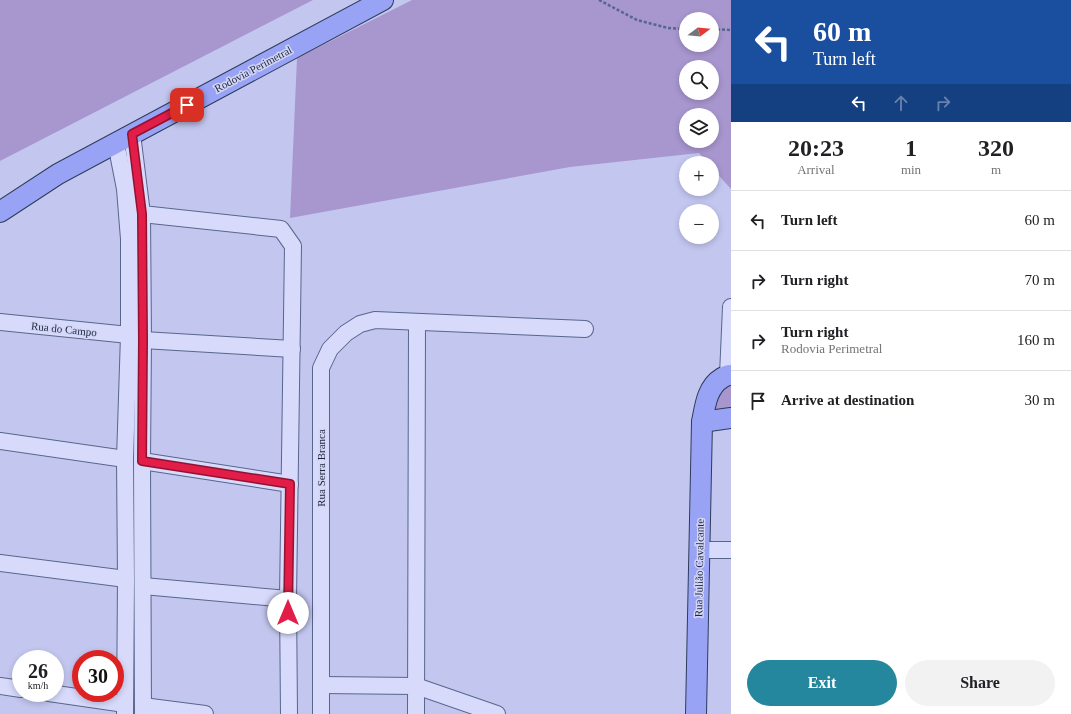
<!DOCTYPE html>
<meta charset="utf-8">
<style>
:root{--surface:#fff;--page:#f2f2f2;--text:#202124;--muted:#757577;--line:#e0e0e0;--accent:#25879e}
body{margin:0;font-family:"Times New Roman",serif;background:var(--page);color:var(--text);height:100vh;display:flex;flex-direction:column;font-size:15px;white-space:nowrap}
*{box-sizing:border-box;margin:0}
p{font-size:13px;color:var(--muted)}
.icon{flex:none;width:22px;height:22px;fill:none;stroke:currentColor;stroke-width:2;stroke-linecap:round;stroke-linejoin:round}
.map{position:relative;flex:1;overflow:hidden}
.details{display:flex;flex-direction:column;background:var(--surface);width:340px}
.details>*{flex:none}
.guide{background:#1a4fa0;color:#fff;overflow:hidden}
.needle{width:26px;rotate:74deg}
.controls{position:absolute;left:679px;top:12px;display:grid;gap:8px}
.controls a{display:grid;place-items:center;width:40px;height:40px;border-radius:50%;background:var(--surface);box-shadow:0 2px 6px #0003;font-size:20px}
.speed{position:absolute;left:12px;top:650px;display:flex;gap:8px;font-size:20px;font-weight:700;text-align:center}
.speed>*{display:grid;place-content:center;width:52px;height:52px;border-radius:50%;background:var(--surface);box-shadow:0 2px 6px #0003;line-height:1}
.speed small{font-size:10px;font-weight:400}
.speed .limit{border:6px solid #d22;background:#fff;color:#111}
.pin{position:absolute;display:grid;place-items:center;width:34px;height:34px;color:#fff;margin:-17px;border-radius:8px;box-shadow:0 2px 6px #0006}
.me{position:absolute;width:44px;margin:-22px;rotate:0deg;stroke-linejoin:round;filter:drop-shadow(0 0 3px #0008)}
.turn{display:flex;align-items:center;gap:14px;height:84px;padding:0 16px;font-size:18px}
.turn .icon{width:52px;height:52px;stroke-width:2.5}
.turn b{display:block;font-size:28px;line-height:34px}
.lanes{display:flex;align-items:center;height:38px;padding:0 16px;background:#0003;justify-content:center;gap:20px;direction:ltr}
.lanes .off{opacity:.35}
.eta{display:flex;justify-content:space-evenly;align-items:center;height:68px;text-align:center}
.eta b{font-size:24px;font-weight:600;line-height:28px}
.button{display:flex;gap:8px;margin-top:auto;padding:8px 16px}
.button a{flex:1;height:46px;border-radius:24px;background:var(--accent);color:#fff;font-size:16px;font-weight:600;line-height:46px;text-align:center}
.button a+a{background:var(--page);color:var(--text)}
ul{padding:0;list-style:none}
li{display:flex;align-items:center;gap:12px;height:60px;padding:0 16px;border-top:1px solid var(--line)}
li div{flex:1}
li b{display:block;font-size:15px}
li em{font-style:normal}
main{display:flex;flex:1;min-height:0}
.map>svg:first-child{display:block}
.green{fill:#a896cf;fill-rule:evenodd}
.lines{fill:none;stroke-linecap:round;stroke-linejoin:round}
.minor-casing{stroke:#58668c;stroke-width:18}
.major-casing{stroke:#2d3c59;stroke-width:22}
.path{stroke:#58668c;stroke-width:2.5;stroke-dasharray:3 2;stroke-linecap:butt}
.minor{stroke:#d7dafb;stroke-width:16}
.major{stroke:#99a3f5;stroke-width:20}
.route-casing{stroke:#92132f;stroke-width:10}
.route{stroke:#e11d48;stroke-width:7}
.labels{text-anchor:middle;stroke-width:3;stroke-linejoin:round;paint-order:stroke}
.street-label{font-size:11px;fill:#1d273b;stroke:#d3d6f7}
</style>
<main>
<div class="map">
<svg width="731" height="714" viewBox="0 0 731 714">
<rect width="100%" height="100%" fill="#c3c7f0"/>
<g class="green">
<polygon points="0,0 313,0 0,161"/>
<path d="M412 0H731V189L712 168V163H708L699 153 570 167 290 218 297 58ZM686 19H712V45H686ZM686 67H712V93H686ZM686 115H712V141H686Z"/>
<path d="M731 385V407L709 413C714 402 718 388 731 385Z"/>
</g>
<g class="lines">
<defs>
<g id="minor">
<polyline points="132,134 142,214 143,340 142,461 143,714"/>
<polyline points="116,143 125,189 129,239 129,335 125,459 126,579 125,714"/>
<polyline points="142,214 281,229 293,246 288,599 289,714"/>
<polyline points="0,322 129,335"/>
<polyline points="143,340 292,349"/>
<polyline points="728,375 731,307"/>
<polyline points="0,441 125,459"/>
<polyline points="142,461 290,484"/>
<polyline points="700,550 731,550"/>
<polyline points="0,563 126,579"/>
<polyline points="143,586 288,599"/>
<polyline points="321,685 416,686 497,714"/>
<polyline points="0,686 21,689"/>
<polyline points="49,693 125,704"/>
<polyline points="143,706 205,714"/>
<polyline points="321,714 321,368 330,349 346,333 360,324 375,320 585,329"/>
<polyline points="416,714 417,322"/>
</g>
<g id="major">
<polyline points="0,212 58,174 383,0"/>
<polyline points="702,422 731,418"/>
<path d="M696 714 702 422C705 406 707 387 722 378 725 376 727 375 731 375"/>
</g>
</defs>
<use href="#minor" class="minor-casing"/>
<use href="#major" class="major-casing"/>
<g class="path">
<polyline points="599,0 637,20 668,28 686,29"/>
<polyline points="712,29 731,30"/>
</g>
<use href="#minor" class="minor"/>
<use href="#major" class="major"/>
</g>
<g class="lines">
<defs>
<polyline id="route" points="187,105 132,134 142,214 143,340 142,461 290,484 288,613"/>
</defs>
<use href="#route" class="route-casing"/>
<use href="#route" class="route"/>
</g>
<g class="labels">
<g class="street-label">
<text transform="translate(253 69) rotate(-28)" y="4">Rodovia Perimetral</text>
<text transform="translate(64 329) rotate(6)" y="4">Rua do Campo</text>
<text transform="translate(321 468) rotate(-90)" y="4">Rua Serra Branca</text>
<text transform="translate(699 568) rotate(-89)" y="4">Rua Julião Cavalcante</text>
</g>
</g>
</svg>
<div class="controls">
<a><svg class="needle" viewBox="-14 -14 28 28"><path d="M0-13l5 13h-10z" fill="#e53935"/><path d="M0 13l5-13h-10z" fill="#757577"/></svg></a>
<a><svg class="icon" aria-label="search" viewBox="0 0 24 24"><circle cx="10" cy="10" r="6"/><path d="M15 15l6 6"/></svg></a>
<a><svg class="icon" aria-label="layers" viewBox="0 0 24 24"><path d="M12 4l9 5-9 5-9-5zM3 14l9 5 9-5"/></svg></a>
<a>+</a>
<a>−</a>
</div>
<div class="speed"><div>26<small>km/h</small></div><div class="limit">30</div></div>
<div class="pin" style="left:187px;top:105px;background:#d93025"><svg class="icon" aria-label="arrive" viewBox="0 0 24 24"><path d="M6 21V4h12l-3 4 3 4H6"/></svg></div>
<svg class="me" style="left:288px;top:613px" viewBox="-20 -20 40 40"><circle r="19" fill="#fff"/><path d="M0-13L10 11 0 6-10 11z" fill="#e11d48"/></svg>
</div>
<section class="details">
<div class="guide">
<div class="turn"><svg class="icon" aria-label="left" viewBox="0 0 24 24"><path d="M17 20v-9H6M10 6l-5 5 5 5"/></svg><div><b>60 m</b>Turn left</div></div>
<div class="lanes"><svg class="icon" aria-label="left" viewBox="0 0 24 24"><path d="M17 20v-9H6M10 6l-5 5 5 5"/></svg><svg class="icon off" aria-label="ahead" viewBox="0 0 24 24"><path d="M12 20V5M6 11l6-6 6 6"/></svg><svg class="icon off" aria-label="right" viewBox="0 0 24 24"><path d="M7 20v-9h11M14 6l5 5-5 5"/></svg></div>
</div>
<div class="eta">
<div><b>20:23</b><p>Arrival</p></div>
<div><b>1</b><p>min</p></div>
<div><b>320</b><p>m</p></div>
</div>
<ul>
<li><svg class="icon" aria-label="left" viewBox="0 0 24 24"><path d="M17 20v-9H6M10 6l-5 5 5 5"/></svg><div><b>Turn left</b></div><em>60 m</em></li>
<li><svg class="icon" aria-label="right" viewBox="0 0 24 24"><path d="M7 20v-9h11M14 6l5 5-5 5"/></svg><div><b>Turn right</b></div><em>70 m</em></li>
<li><svg class="icon" aria-label="right" viewBox="0 0 24 24"><path d="M7 20v-9h11M14 6l5 5-5 5"/></svg><div><b>Turn right</b><p>Rodovia Perimetral</p></div><em>160 m</em></li>
<li><svg class="icon" aria-label="arrive" viewBox="0 0 24 24"><path d="M6 21V4h12l-3 4 3 4H6"/></svg><div><b>Arrive at destination</b></div><em>30 m</em></li>
</ul>
<div class="button"><a>Exit</a><a>Share</a></div>
</section>
</main>
